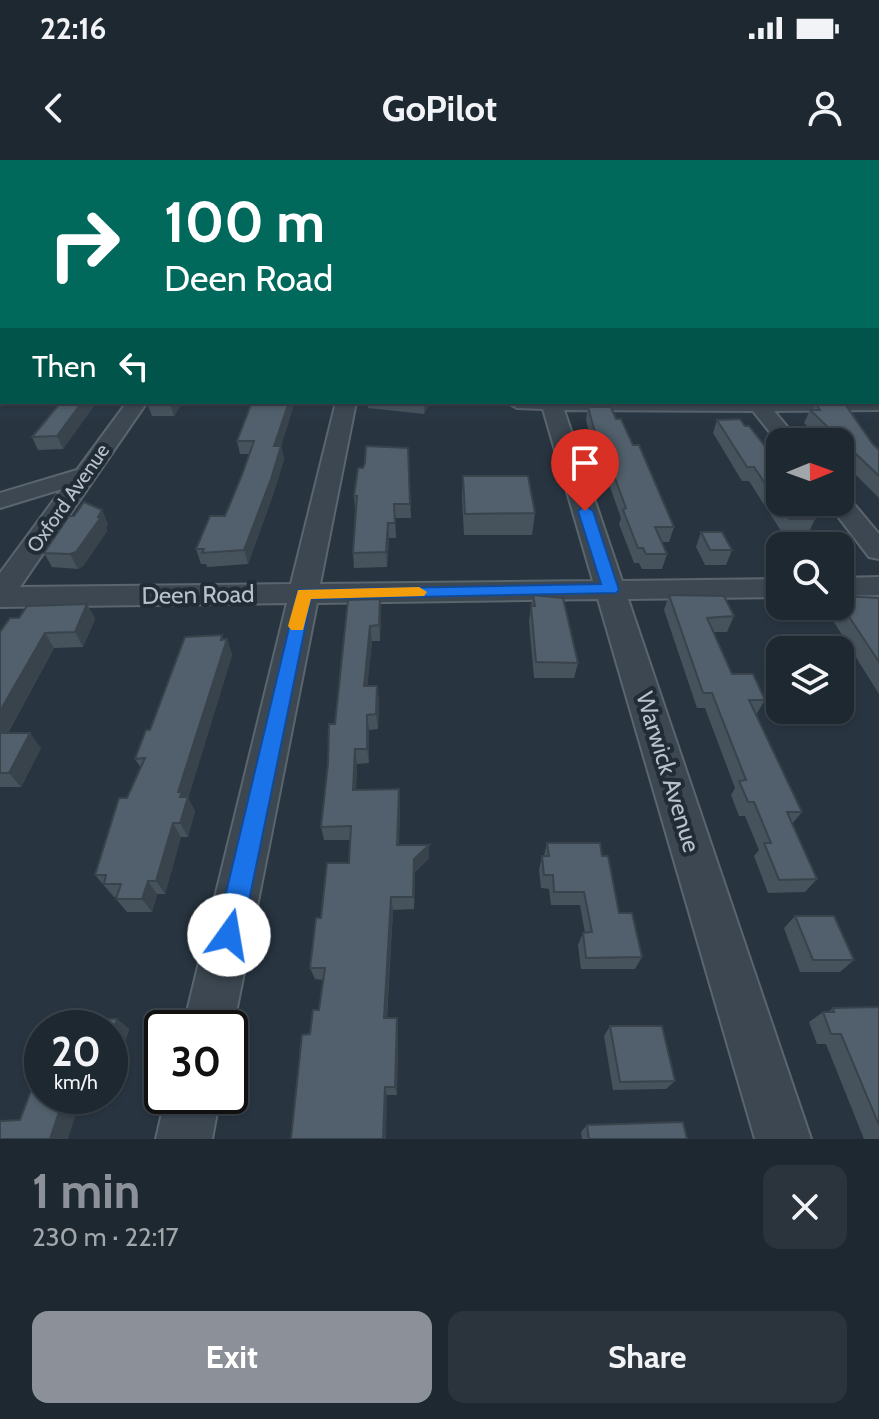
<!DOCTYPE html>
<meta charset="utf-8">
<style>
:root{--surface:#1e2831;--page:#2b343d;--text:#f1f3f6;--muted:#a1a6ab;--line:#3c444d;--accent:#8c9099}
body{margin:0;font-family:Cabin,sans-serif;background:var(--page);color:var(--text);height:100vh;display:flex;flex-direction:column;font-size:30px;white-space:nowrap}
*{box-sizing:border-box;margin:0}
p{font-size:26px;color:var(--muted)}
.icon{flex:none;width:44px;height:44px;fill:none;stroke:currentColor;stroke-width:2;stroke-linecap:round;stroke-linejoin:round}
.map{position:relative;height:979px;overflow:hidden}
.details{display:flex;flex-direction:column;background:var(--surface);flex:1}
.details>*{flex:none}
.banner{position:absolute;left:0px;top:0px;width:880px;height:244px;box-shadow:0 2px 6px #0004,0 0 0 2px var(--line);background:#00695c;color:#fff;overflow:hidden}
.needle{width:52px;rotate:89deg}
.buttons{position:absolute;left:766px;top:268px;display:grid;gap:16px}
.buttons a{display:grid;place-items:center;width:88px;height:88px;border-radius:16px;background:var(--surface);box-shadow:0 2px 6px #0004,0 0 0 2px var(--line);font-size:40px}
.speed{position:absolute;left:24px;top:850px;display:flex;gap:16px;font-size:40px;font-weight:700;text-align:center}
.speed>*{display:grid;place-content:center;width:104px;height:104px;border-radius:50%;background:var(--surface);box-shadow:0 2px 6px #0004,0 0 0 2px var(--line);line-height:1}
.speed small{font-size:20px;font-weight:400}
.speed .limit{border:4px solid #111;border-radius:12px;background:#fff;color:#111}
.pin{position:absolute;display:grid;place-items:center;width:68px;height:68px;color:#fff;margin:-82px -34px;border-radius:50% 50% 50% 0;rotate:-45deg;box-shadow:0 0 8px #0007}
.pin .icon{rotate:45deg}
.me{position:absolute;width:88px;margin:-44px;rotate:13deg;stroke-linejoin:round;filter:drop-shadow(0 0 6px #0008)}
.turn{display:flex;align-items:center;gap:28px;height:168px;padding:0 32px;font-size:36px}
.turn .icon{width:104px;height:104px;stroke-width:2.5}
.turn b{display:block;font-size:56px;line-height:68px}
.then{display:flex;align-items:center;height:76px;padding:0 32px;background:#0003;gap:16px;font-size:30px}
.round{display:grid;place-items:center;flex:none;width:84px;height:84px;border-radius:16px;background:var(--page)}
.overview{display:flex;align-items:center;justify-content:space-between;height:136px;padding:0 32px}
h1{font-size:48px;font-weight:800;line-height:60px;color:var(--accent)}
.action{display:flex;gap:16px;margin-top:auto;padding:16px 32px}
.action a{flex:1;height:92px;border-radius:16px;background:var(--accent);color:#fff;font-size:32px;font-weight:800;line-height:92px;text-align:center}
.action a+a{background:var(--page);color:var(--text)}
.status{display:flex;justify-content:space-between;align-items:center;height:56px;padding:0 40px;background:var(--surface);direction:ltr}
.status svg{height:22px;fill:currentColor}
header{display:flex;justify-content:space-between;align-items:center;height:104px;padding:0 32px;background:var(--surface);font-size:36px;font-weight:800}
.map>svg:first-child{display:block}
.lines{fill:none;stroke-linecap:round;stroke-linejoin:round}
.minor-casing{stroke:#5a656e;stroke-width:4}
.minor{fill:#3c4751;fill-rule:evenodd}
.wall{fill:#46535d}
.shaded-wall{fill:#39434c}
.building{fill:#51606c;stroke:#39434c;stroke-width:2}
.route{fill:#1a73e8;stroke:#114b97;stroke-width:2}
.slow{fill:#f59e0b}
.labels{text-anchor:middle;stroke-width:8;stroke-linejoin:round;paint-order:stroke}
.far-street-label{font-size:20px;fill:#b9c2cb;stroke:#212c36}
.street-label{font-size:24px;fill:#b9c2cb;stroke:#212c36}
</style>
<div class="status"><b>22:16</b><svg viewBox="0 0 49 12"><path d="M0 12V9h3v3zM5 12V6h3v6zM10 12V3h3v9zM15 12V0h3v12zM26 1h20v11H26zM47 4h2v5h-2z"/></svg></div>
<header><svg class="icon" aria-label="back" viewBox="0 0 24 24"><path d="M15 5l-7 7 7 7"/></svg>GoPilot<svg class="icon" aria-label="person" viewBox="0 0 24 24"><circle cx="12" cy="8" r="4"/><path d="M4 21q1-7 8-7t8 7"/></svg></header>
<div class="map">
<svg width="879" height="979" viewBox="0 0 879 979">
<rect width="100%" height="100%" fill="#283541"/>
<g class="lines">
<defs>
<g id="minor">
<polygon points="879,238 879,250 774,251 800,282 780,282 780,285 753,251 564,250 622,421 780,419 780,437 628,439 811,979 755,979 598,439 317,443 233,868 230,876 230,868 183,868 287,443 0,447 0,413 62,329 0,348 0,333 77,310 127,242 147,242 20,427 291,424 336,242 356,242 320,424 593,421 543,249 517,248 507,242 878,242"/>
<polygon points="840,335 848,337 879,374 879,399 869,397 827,342 840,342"/>
<polygon points="879,417 879,435 840,436 840,418"/>
<polygon points="166,936 220,936 212,979 156,979"/>
</g>
</defs>
<use href="#minor" class="minor-casing"/>
<use href="#minor" class="minor"/>
</g>
<g class="wall">
<polygon points="183,242 174,256 152,256 147,243"/>
<polygon points="216,242 300,242 299,244 294,244 281,286 284,299 274,332 248,404 207,407 206,404 201,404 196,389 225,356 242,315 249,294 240,294 237,281 252,243"/>
<polygon points="368,242 430,242 424,254 368,248"/>
<polygon points="96,243 63,289 38,290 32,277"/>
<polygon points="816,244 872,283 879,290 879,338 840,299 840,282 823,282 804,263 810,250 813,250"/>
<polygon points="588,247 616,259 633,285 674,367 669,382 661,382 667,394 662,409 642,409 639,403 634,403 619,364 621,358 610,327 596,301 586,260"/>
<polygon points="717,260 745,266 780,342 815,359 808,374 783,374 749,321 742,321 713,273"/>
<polygon points="408,288 411,358 395,358 396,378 389,378 387,407 354,408 353,393 355,350 354,336 363,308"/>
<polygon points="463,316 535,353 532,375 464,375 462,337"/>
<polygon points="102,350 108,365 106,368 107,371 83,406 78,409 52,407 44,393 74,356"/>
<polygon points="701,372 732,390 726,405 705,405 696,387"/>
<polygon points="533,435 578,503 574,518 534,518 529,461"/>
<polygon points="669,435 734,456 727,472 713,472 732,514 765,540 756,555 802,652 792,664 817,719 805,732 768,733 754,696 759,690 745,656 739,656 731,635 735,628 705,548 697,548 664,450"/>
<polygon points="840,436 879,438 879,534 827,451 830,446 840,446"/>
<polygon points="380,439 381,454 380,481 372,481 367,526 377,526 379,541 378,569 369,570 369,603 357,604 356,630 399,629 400,644 399,685 429,698 415,712 414,749 393,750 387,858 397,858 398,868 397,935 387,935 310,874 319,850 323,820 315,819 310,808 321,758 349,703 350,680 324,680 321,667 335,564"/>
<polygon points="87,444 95,459 83,487 54,488 8,573 41,588 21,627 0,627 0,472 19,458"/>
<polygon points="227,479 232,495 188,638 195,651 188,677 181,677 165,734 157,734 152,752 127,752 116,739 117,737 114,737 95,715 141,608 135,599 150,570 224,480"/>
<polygon points="547,683 602,696 619,753 642,797 635,809 581,809 578,785 583,773 585,773 580,745 551,745 549,729 541,728 539,710 542,696 544,696"/>
<polygon points="795,756 854,800 840,812 800,812 784,768"/>
<polygon points="879,847 879,979 864,979 826,884 817,884 809,862 823,852 828,852 833,848"/>
<polygon points="117,859 129,869 119,901 111,901 110,904 110,868"/>
<polygon points="610,866 675,921 666,929 613,930 604,876"/>
<polygon points="42,936 100,936 96,948 78,948 20,960"/>
<polygon points="587,965 687,979 582,979 581,972"/>
</g>
<g class="shaded-wall">
<polygon points="82,242 95,242 96,243 63,289 57,276"/>
<polygon points="171,242 183,242 174,256 170,243"/>
<polygon points="289,242 294,242 294,244 277,299 274,286"/>
<polygon points="424,242 430,242 424,254"/>
<polygon points="281,286 284,299 274,332 248,404 244,390"/>
<polygon points="102,350 108,365 106,368 107,371 83,406 78,409 70,394"/>
<polygon points="388,363 389,378 387,407 386,392"/>
<polygon points="380,439 381,454 380,481 379,465"/>
<polygon points="87,444 95,459 83,487 75,472"/>
<polygon points="370,466 372,481 366,541 364,526"/>
<polygon points="45,473 54,488 0,587 0,551"/>
<polygon points="222,475 225,485 227,479 232,495 188,638 195,651 188,677 180,663 178,632"/>
<polygon points="377,526 379,541 378,569 376,554"/>
<polygon points="367,555 369,570 369,603 367,589"/>
<polygon points="30,573 41,588 21,627 9,613"/>
<polygon points="355,589 357,604 355,644 353,630"/>
<polygon points="399,629 400,644 398,699 397,685"/>
<polygon points="173,663 181,677 165,734 156,721"/>
<polygon points="429,685 429,698 415,712 414,749 414,699"/>
<polygon points="148,721 157,734 152,752 142,739"/>
<polygon points="391,737 393,750 386,869 384,858"/>
<polygon points="397,858 398,868 397,935 395,927"/>
<polygon points="117,859 129,869 119,901 110,895 110,880"/>
<polygon points="385,927 387,935 386,979 383,979"/>
<polygon points="83,936 100,936 96,948 82,941"/>
<polygon points="63,940 78,948 68,979 50,979"/>
</g>
<g class="building">
<rect x="878" y="126" width="1" height="90"/>
<polygon points="61,242 82,242 57,276 32,277"/>
<polygon points="148,242 171,242 170,243 147,243"/>
<polygon points="252,242 289,242 274,286 281,286 271,319 244,390 202,393 204,389 196,389 210,356 225,356 242,315 254,281 237,281"/>
<polygon points="816,244 845,244 872,283 879,290 879,316 810,250 820,250"/>
<polygon points="588,247 611,247 616,259 621,259 633,285 639,285 674,367 655,367 667,394 646,394 643,388 638,388 623,350 626,348 613,313 599,287"/>
<polygon points="740,259 745,266 749,266 780,305 780,342 802,342 815,359 789,359 754,307 747,307 717,260"/>
<polygon points="366,286 408,288 410,344 394,344 395,363 388,363 386,392 353,393 357,336 354,336 358,308 363,308 365,303"/>
<polygon points="463,316 528,316 535,353 465,354"/>
<polygon points="84,342 102,350 98,357 101,357 76,392 70,394 44,393 69,356 74,356"/>
<polygon points="701,372 722,372 732,390 710,390"/>
<polygon points="533,435 563,438 578,503 536,502 531,446 535,446"/>
<polygon points="669,435 724,436 734,456 707,458 732,514 753,514 765,540 749,540 802,652 787,652 817,719 779,720 764,683 771,683 754,642 748,642 739,621 746,620 712,533 703,533"/>
<polygon points="840,436 879,438 879,502 840,443"/>
<polygon points="380,439 379,465 370,466 364,526 377,526 376,554 367,555 367,589 355,589 353,630 399,629 397,685 429,685 414,699 413,737 391,737 384,858 397,858 395,927 385,927 383,979 291,979 302,875 310,874 313,850 319,850 325,808 310,808 316,758 321,758 327,703 349,703 351,666 321,667 328,604 329,564 335,564 348,440"/>
<polygon points="87,444 75,472 45,473 0,551 0,472 10,458 19,458 27,446"/>
<polygon points="222,475 221,480 227,479 178,632 182,632 180,637 188,637 180,663 173,663 156,721 148,721 142,739 116,739 121,724 104,724 106,715 95,715 119,638 127,638 145,598 135,599 146,570 150,570 185,477"/>
<polygon points="0,573 30,573 9,613 0,613"/>
<polygon points="547,683 600,683 602,696 608,696 619,753 632,753 642,797 586,798 583,773 592,772 584,732 554,732 553,715 544,715 542,696 549,696"/>
<polygon points="795,756 834,756 854,800 813,800"/>
<polygon points="879,847 879,965 841,874 831,874 823,852 834,852 833,848"/>
<polygon points="58,859 117,859 110,880 110,868 55,868"/>
<polygon points="610,866 662,866 675,921 620,922"/>
<polygon points="42,902 42,936 83,936 82,941 63,940 50,979 0,979 0,961 20,960"/>
<polygon points="683,962 687,979 589,979 587,965"/>
</g>
<linearGradient id="sky" x2="0" y2="1"><stop stop-color="#161d24"/><stop offset="0.48" stop-color="#425165"/><stop offset="1" stop-color="#425165" stop-opacity="0"/></linearGradient>
<rect width="879" height="263" fill="url(#sky)"/>
<polygon class="route" points="585,346 593,351 619,430 616,433 311,439 242,775 238,784 229,788 220,784 216,775 298,430 601,424 578,351"/>
<polygon class="slow" points="419,427 427,432 424,436 311,439 303,470 291,470 288,466 298,430"/>
<g class="labels">
<g class="far-street-label">
<text transform="translate(68 338) rotate(-55)" y="7">Oxford Avenue</text>
</g>
<g class="street-label">
<text transform="translate(198 435) rotate(-1)" y="8">Deen Road</text>
<text transform="translate(668 612) rotate(73)" y="8">Warwick Avenue</text>
</g>
</g>
</svg>
<div class="buttons">
<a><svg class="needle" viewBox="-14 -14 28 28"><path d="M0-13l5 13h-10z" fill="#e53935"/><path d="M0 13l5-13h-10z" fill="#a1a6ab"/></svg></a>
<a><svg class="icon" aria-label="search" viewBox="0 0 24 24"><circle cx="10" cy="10" r="6"/><path d="M15 15l6 6"/></svg></a>
<a><svg class="icon" aria-label="layers" viewBox="0 0 24 24"><path d="M12 4l9 5-9 5-9-5zM3 14l9 5 9-5"/></svg></a>
</div>
<div class="speed"><div>20<small>km/h</small></div><div class="limit">30</div></div>
<div class="pin" style="left:585px;top:351px;background:#d93025"><svg class="icon" aria-label="arrive" viewBox="0 0 24 24"><path d="M6 21V4h12l-3 4 3 4H6"/></svg></div>
<svg class="me" style="left:229px;top:775px" viewBox="-20 -20 40 40"><circle r="19" fill="#fff"/><path d="M0-13L10 11 0 6-10 11z" fill="#1a73e8"/></svg>
<div class="banner">
<div class="turn"><svg class="icon" aria-label="right" viewBox="0 0 24 24"><path d="M7 20v-9h11M14 6l5 5-5 5"/></svg><div><b>100 m</b>Deen Road</div></div>
<div class="then">Then<svg class="icon" aria-label="left" viewBox="0 0 24 24"><path d="M17 20v-9H6M10 6l-5 5 5 5"/></svg></div>
</div>
</div>
<section class="details">
<div class="overview"><div><h1>1 min</h1><p>230 m · 22:17</p></div><a class="round"><svg class="icon" aria-label="close" viewBox="0 0 24 24"><path d="M6 6l12 12M18 6L6 18"/></svg></a></div>
<div class="action"><a>Exit</a><a>Share</a></div>
</section>
